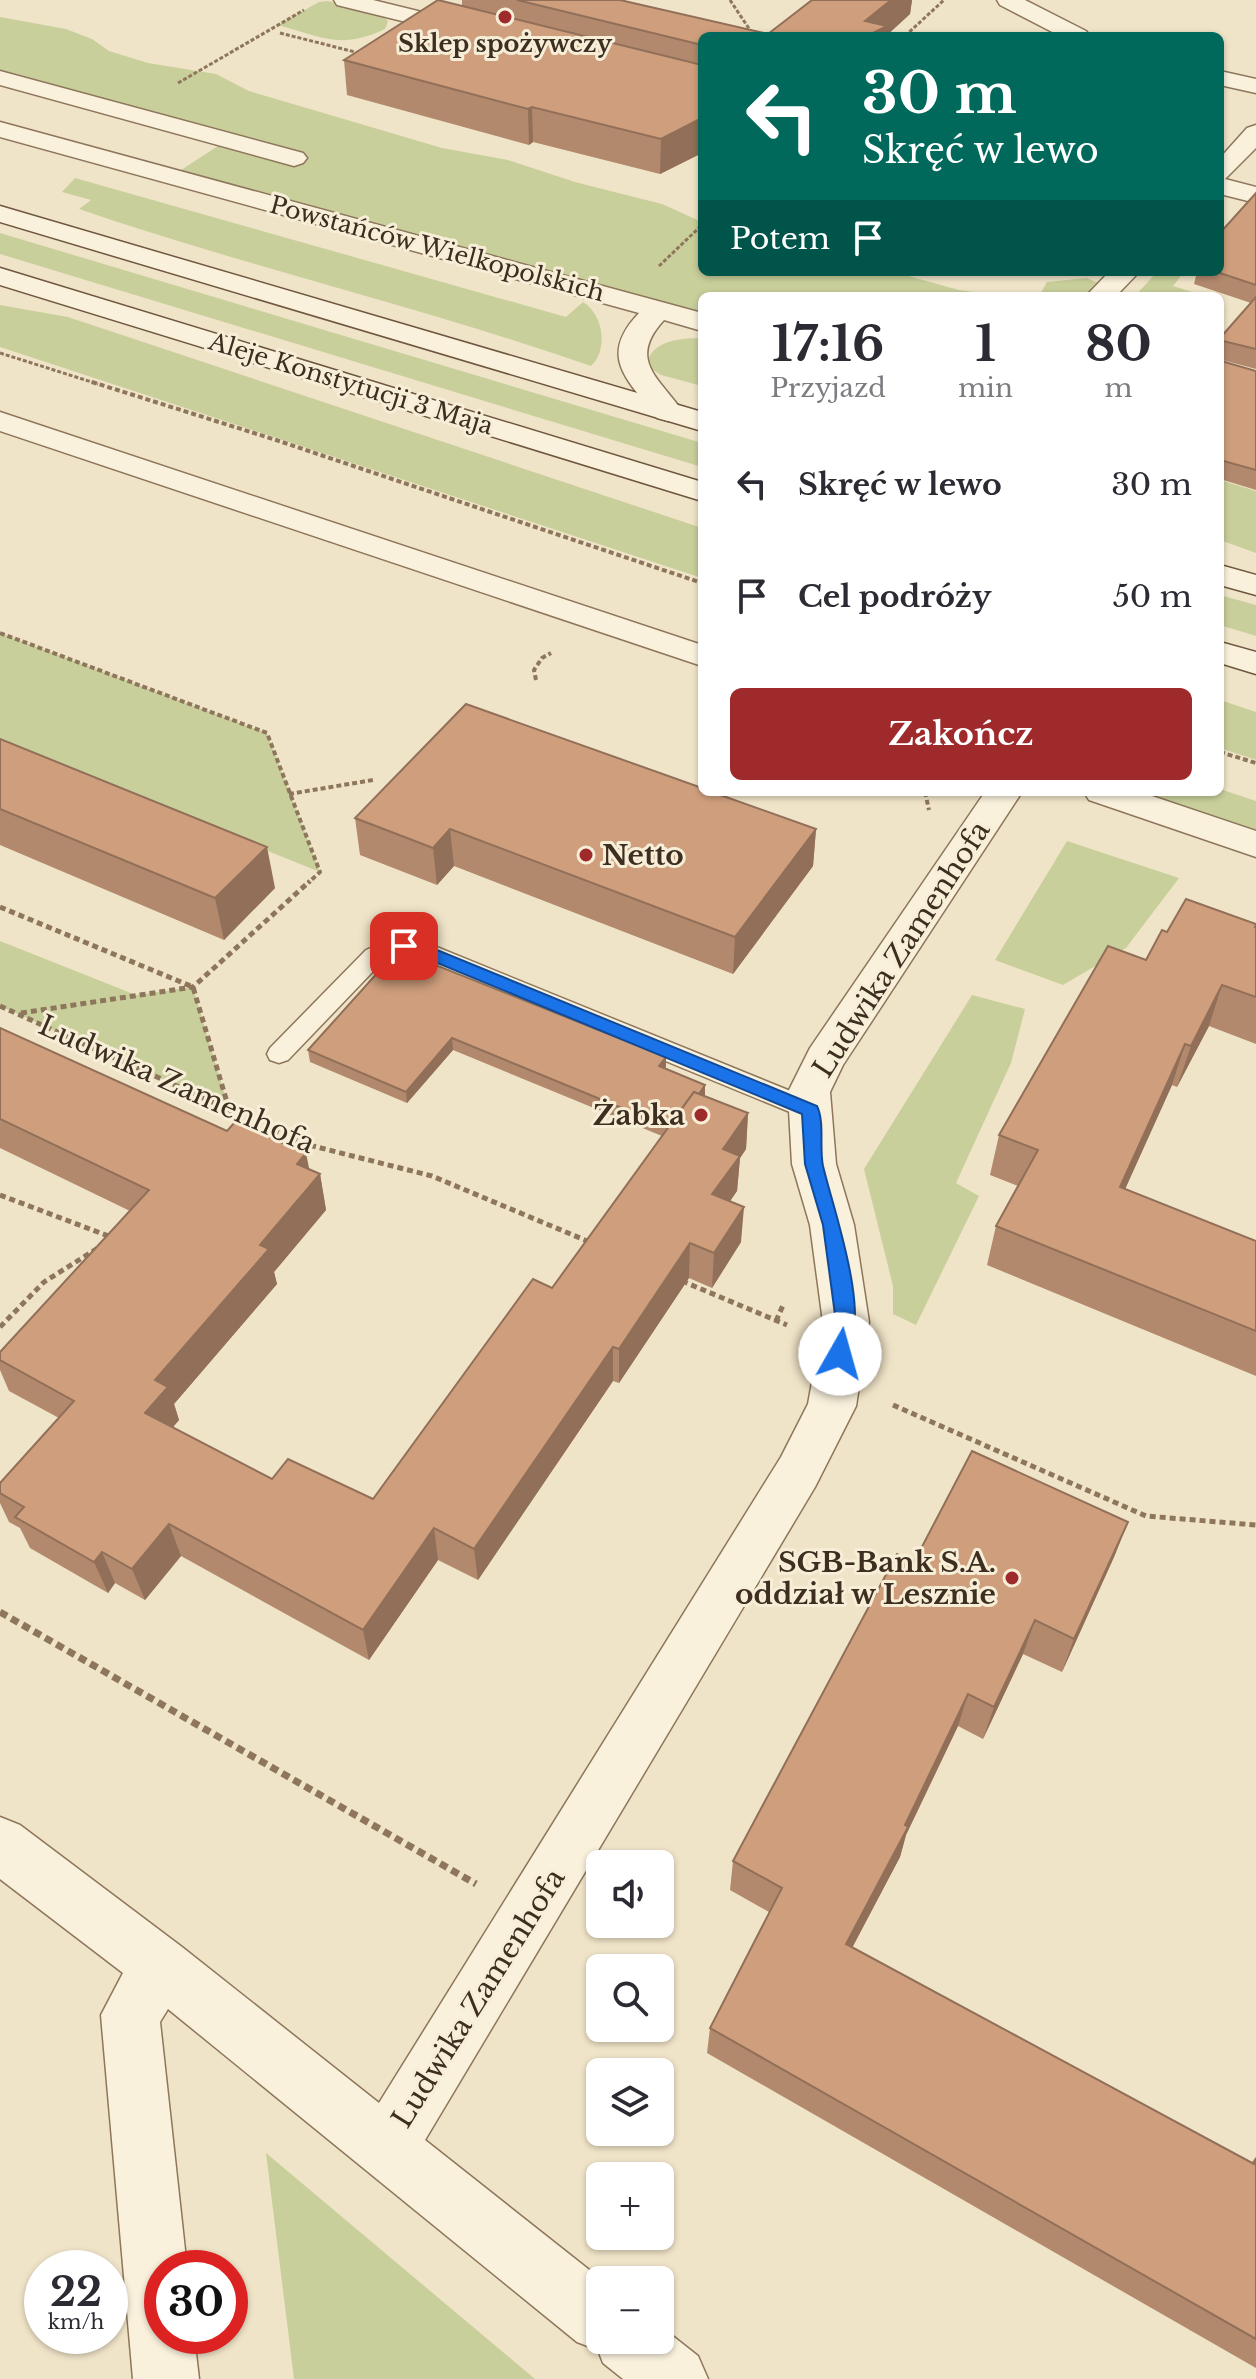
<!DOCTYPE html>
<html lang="pl">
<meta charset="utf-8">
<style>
:root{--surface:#fff;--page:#f2f2f3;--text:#2b2b33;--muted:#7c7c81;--accent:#9e2a2b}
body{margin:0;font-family:"Libre Baskerville",serif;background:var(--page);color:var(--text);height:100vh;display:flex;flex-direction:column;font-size:30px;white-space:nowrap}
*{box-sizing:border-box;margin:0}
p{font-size:26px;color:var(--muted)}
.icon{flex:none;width:44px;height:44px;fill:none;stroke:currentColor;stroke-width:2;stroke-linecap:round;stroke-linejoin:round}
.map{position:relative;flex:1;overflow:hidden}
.sheet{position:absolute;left:698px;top:292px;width:526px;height:504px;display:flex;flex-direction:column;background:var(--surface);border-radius:12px;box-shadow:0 2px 6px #0004}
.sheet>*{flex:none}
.top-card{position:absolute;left:698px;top:32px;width:526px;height:244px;border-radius:12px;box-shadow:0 2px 6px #0004;background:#00695c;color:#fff;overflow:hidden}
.buttons{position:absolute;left:586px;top:1850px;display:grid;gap:16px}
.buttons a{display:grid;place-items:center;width:88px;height:88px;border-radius:12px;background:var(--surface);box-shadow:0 2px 6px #0004;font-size:40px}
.speed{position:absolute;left:24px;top:2250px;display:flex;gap:16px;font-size:40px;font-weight:700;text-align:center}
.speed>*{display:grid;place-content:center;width:104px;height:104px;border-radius:50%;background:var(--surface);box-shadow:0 2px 6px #0004;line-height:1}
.speed small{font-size:20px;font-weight:400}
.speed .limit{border:12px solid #d22;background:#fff;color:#111}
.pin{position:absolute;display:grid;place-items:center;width:68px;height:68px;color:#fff;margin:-34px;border-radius:16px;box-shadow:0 4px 12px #0006}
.me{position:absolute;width:88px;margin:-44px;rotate:7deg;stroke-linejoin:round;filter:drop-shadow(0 0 6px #0008)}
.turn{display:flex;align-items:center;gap:28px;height:168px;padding:0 32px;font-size:36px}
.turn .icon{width:104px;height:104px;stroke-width:2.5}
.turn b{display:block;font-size:56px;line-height:68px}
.then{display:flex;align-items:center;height:76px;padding:0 32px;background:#0003;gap:16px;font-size:30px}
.eta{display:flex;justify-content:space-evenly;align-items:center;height:136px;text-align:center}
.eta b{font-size:48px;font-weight:700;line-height:56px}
.action{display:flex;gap:16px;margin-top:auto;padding:16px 32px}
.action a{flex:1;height:92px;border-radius:12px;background:var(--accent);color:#fff;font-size:32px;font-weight:700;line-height:92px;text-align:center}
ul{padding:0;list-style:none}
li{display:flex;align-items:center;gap:24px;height:112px;padding:0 32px}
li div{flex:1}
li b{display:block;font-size:30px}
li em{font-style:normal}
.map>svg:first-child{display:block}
.green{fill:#c9cf9b}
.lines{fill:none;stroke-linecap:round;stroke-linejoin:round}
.service-casing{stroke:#8d765c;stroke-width:3}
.minor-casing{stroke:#8d765c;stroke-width:3}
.secondary-casing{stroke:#6f573f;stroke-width:3}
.path-far3{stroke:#8d765c;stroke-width:3;stroke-dasharray:4 2;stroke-linecap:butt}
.path-far2{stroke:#8d765c;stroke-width:4;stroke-dasharray:5 3;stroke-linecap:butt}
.path-far1{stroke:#8d765c;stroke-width:5;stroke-dasharray:6 4;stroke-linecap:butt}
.path{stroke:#8d765c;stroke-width:7;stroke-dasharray:8 5;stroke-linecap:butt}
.service{fill:#faf1dc;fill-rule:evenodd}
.minor{fill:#faf1dc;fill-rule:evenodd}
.secondary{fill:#faf1dc;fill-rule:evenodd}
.wall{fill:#b2896c}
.shaded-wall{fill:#916f58}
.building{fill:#cf9f7d;stroke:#916f58;stroke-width:2}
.route{fill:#1a73e8;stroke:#114b97;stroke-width:2}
.poi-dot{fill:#9e2a2b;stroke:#f7eed8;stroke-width:3}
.labels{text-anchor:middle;stroke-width:6;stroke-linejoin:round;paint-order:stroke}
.far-poi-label{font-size:24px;font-weight:bold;fill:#3d2e20;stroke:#f7eed8}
.far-street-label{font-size:24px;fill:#3d2e20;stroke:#f7eed8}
.poi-label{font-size:28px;font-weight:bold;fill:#3d2e20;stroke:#f7eed8;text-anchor:end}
.street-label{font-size:28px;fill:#3d2e20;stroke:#f7eed8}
</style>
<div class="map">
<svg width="1256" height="2379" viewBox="0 0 1256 2379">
<rect width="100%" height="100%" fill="#f0e4c8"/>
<g class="green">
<path d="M328 1 382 16 388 21 385 29C341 50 322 37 278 25L319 2Z"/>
<polygon points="0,17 66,29 92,39 109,51 148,63 216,74 249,91 442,148 508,160 575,182 662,204 702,222 702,272 894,272 959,290 1003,296 702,296 702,322 172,176 227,140 0,78"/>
<path d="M75 178 566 317 583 302C603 314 609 349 591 366 422 307 248 267 79 209L91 200 62 192Z"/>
<polygon points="0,233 702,443 702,467 0,254"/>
<polygon points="1157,272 1184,272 1173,286 1205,296 1135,296"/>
<polygon points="1087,278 1109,288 1100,296 1039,296 1047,282"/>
<polygon points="0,305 68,317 702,528 702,578 0,347"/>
<path d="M702 338V386L661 375 647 366C649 340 682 338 702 338Z"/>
<polygon points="1220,480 1256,491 1256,553 1220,540"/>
<polygon points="1220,595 1256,605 1256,636 1220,625"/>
<polygon points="0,633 267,733 320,872 0,743"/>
<polygon points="1220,700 1256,712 1256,760 1220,748"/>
<polygon points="1220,789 1256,801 1256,844 1102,792 1220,792"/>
<polygon points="1067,841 1179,878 1126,948 1063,985 995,960"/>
<polygon points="0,941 136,995 193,987 229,1109 0,1006"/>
<polygon points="972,995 1025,1009 1011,1063 956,1183 979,1196 916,1325 893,1314 893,1286 864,1169"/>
<polygon points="266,2153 535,2379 294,2379"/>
</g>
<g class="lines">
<defs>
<polygon id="service" points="408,938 422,941 820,1103 824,1110 820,1117 811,1119 802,1117 408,955 394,955 382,962 288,1060 279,1063 270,1060 267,1054 270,1048 366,950 388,940"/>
<g id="minor">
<polygon points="334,0 373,0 479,26 483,31 479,36 471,38 337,5"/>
<polygon points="997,0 1025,0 1086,31 1090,36 1060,36 1000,5"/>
<polygon points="0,71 303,153 307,158 303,163 294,166 0,85"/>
<polygon points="1220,71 1256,79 1256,93 1220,85"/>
<path d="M0 122 702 313V331L664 320C627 360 659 378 683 412L679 418 668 421 657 418C628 380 597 357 639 313L0 137Z"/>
<polygon points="1256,125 1256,148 1225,179 1256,187 1256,203 1220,194 1220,158 1247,128"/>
<polygon points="1109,272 1139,272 1116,296 1086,296"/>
<polygon points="0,412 702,645 702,666 0,431"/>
<polygon points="985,792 1022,792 843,1065 830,1092 836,1164 854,1225 869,1322 856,1406 815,1487 425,2140 602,2280 600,2340 660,2340 660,2326 698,2356 708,2379 623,2379 603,2363 598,2350 577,2342 168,2009 160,2022 187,2268 162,2268 162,2336 194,2336 199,2379 133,2379 101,2015 123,1973 0,1879 0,1817 20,1825 182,1947 379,2103 781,1457 808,1404 823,1322 810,1225 792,1164 788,1092 810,1048"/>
<polygon points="1084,792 1140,792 1256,831 1256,857 1089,800"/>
</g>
<g id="secondary">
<polygon points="0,206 702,412 702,431 0,222"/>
<polygon points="0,268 702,482 702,501 0,285"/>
<polygon points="1220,565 1256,575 1256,595 1220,585"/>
<polygon points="1220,642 1256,652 1256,674 1220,663"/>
</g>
</defs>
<use href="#service" class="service-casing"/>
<use href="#minor" class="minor-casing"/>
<use href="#secondary" class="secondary-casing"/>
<g class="path-far3">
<polyline points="730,0 754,36"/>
<polyline points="280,33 359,53"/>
<polyline points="905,36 944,0"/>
<polyline points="178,83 304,10"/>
<polyline points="659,266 702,225"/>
<polyline points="0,353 98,384"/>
</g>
<g class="path-far2">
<polyline points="92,382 276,440 702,583"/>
<polyline points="0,633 267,733 320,872 308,883"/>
<polyline points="536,680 534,670 542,658 551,653"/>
<polyline points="1220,752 1256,763"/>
<polyline points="925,792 929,810"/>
<polyline points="289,794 373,780"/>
</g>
<g class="path-far1">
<polyline points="0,907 193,987 229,1109"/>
<polyline points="0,1006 305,1144 432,1176 592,1243"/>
<polyline points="21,1013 193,987 310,881"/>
<polyline points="0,1195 111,1237"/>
<polyline points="682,1281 787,1325"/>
<polyline points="776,1321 784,1303"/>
<polyline points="0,1327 44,1282 98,1248"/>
<polyline points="893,1405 1146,1516 1256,1525"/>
</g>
<polyline class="path" points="0,1612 476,1884"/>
<use href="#service" class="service"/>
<use href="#minor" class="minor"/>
<use href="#secondary" class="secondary"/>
</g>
<g class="wall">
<polygon points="462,0 620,0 768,34 812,0 912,0 910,14 886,36 702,36 702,153 660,174 533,142 529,145 347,95 344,60 462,6"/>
<polygon points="1256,193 1256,369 1222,360 1221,361 1256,371 1256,490 1220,479 1220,338 1251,303 1194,284 1197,272 1220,272"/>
<polygon points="0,739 275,888 224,940 0,845"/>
<polygon points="355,818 816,829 813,866 733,974 454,866 437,885 360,855"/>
<polygon points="1256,927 1256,1044 1209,1026 1177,1087 1172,1085 1125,1189 1256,1241 1256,1376 987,1265 996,1226 1018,1186 990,1175 999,1135 1146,960 1167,932"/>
<polygon points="398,950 666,1069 705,1085 705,1096 748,1113 746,1149 740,1158 737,1191 730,1201 741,1242 712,1288 689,1278 619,1383 613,1381 478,1580 438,1560 369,1660 181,1556 145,1600 115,1583 108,1593 30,1548 20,1528 9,1522 0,1503 0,1483 59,1418 9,1391 0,1370 0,1352 130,1211 0,1148 0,1028 320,1174 326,1210 274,1272 277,1284 174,1404 179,1420 173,1427 272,1479 373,1499 552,1288 662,1136 453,1050 407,1103 310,1062 308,1050"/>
<polygon points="1128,1522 1114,1557 1062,1672 1023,1654 983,1739 958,1726 906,1835 900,1857 852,1947 1251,2163 1256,2157 1256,2368 707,2053 710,2028 769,1912 730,1890 733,1861 914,1562"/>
</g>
<g class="shaded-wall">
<polygon points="891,0 912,0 910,14 886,36 864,36 865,21"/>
<polygon points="532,107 533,142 529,145 528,109"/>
<polygon points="702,118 702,153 660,174 661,139"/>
<polygon points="450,829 454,866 437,885 433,848"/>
<polygon points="816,829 813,866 733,974 735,937"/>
<polygon points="267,847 275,888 224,940 215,898"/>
<polygon points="1222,985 1209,1026 1177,1087 1191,1046"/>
<polygon points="452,1038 453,1050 407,1103 406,1092"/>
<polygon points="1185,1044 1172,1085 1108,1227 1120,1187"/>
<polygon points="666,1057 666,1068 659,1066"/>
<polygon points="705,1085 705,1096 673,1129"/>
<polygon points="748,1113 746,1149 740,1158 737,1191 711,1229 712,1194 723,1149"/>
<polygon points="306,1153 312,1183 320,1174 326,1210 274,1272 277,1284 174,1404 179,1420 157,1446 145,1413 155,1380 260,1245 297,1164"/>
<polygon points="744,1207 741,1242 712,1288 714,1253"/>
<polygon points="690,1243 689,1278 619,1383 619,1349"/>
<polygon points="613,1347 613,1381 478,1580 474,1549"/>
<polygon points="1128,1522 1114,1557 1062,1672 1074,1639"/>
<polygon points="169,1524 181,1556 145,1600 132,1569"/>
<polygon points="434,1528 438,1560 369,1660 363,1630"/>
<polygon points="102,1552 115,1583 108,1593 94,1562"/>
<polygon points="1035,1620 1023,1654 983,1739 994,1707"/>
<polygon points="968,1694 958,1726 906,1835 900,1857 840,1971 846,1944"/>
</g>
<g class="building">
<polygon points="438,0 702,65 702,118 661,139 532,107 528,109 344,60"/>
<polygon points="517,0 620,0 768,34 812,0 891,0 865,21 887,26 867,36 702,36 702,45"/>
<polygon points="1256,193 1256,285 1217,272 1220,272 1220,233"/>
<polygon points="1256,297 1256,349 1223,341 1221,361 1256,371 1256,470 1220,460 1220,338"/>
<polygon points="466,704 702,788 702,792 712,792 816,829 735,937 450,829 433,848 355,818"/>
<polygon points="0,739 267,847 215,898 0,809"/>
<polygon points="1186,899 1256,924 1255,927 1256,927 1256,997 1222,985 1191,1046 1185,1044 1120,1187 1256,1241 1256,1331 996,1226 1038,1150 999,1135 1108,946 1146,960 1162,930 1167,932"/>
<polygon points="398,950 666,1057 659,1066 705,1085 699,1094 694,1092 668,1127 452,1038 406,1092 308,1050"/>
<polygon points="0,1028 227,1131 235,1122 306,1153 297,1164 320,1174 260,1245 269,1249 155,1380 168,1387 145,1413 272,1479 288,1459 373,1499 533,1279 552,1288 694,1092 748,1113 723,1149 740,1156 712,1194 744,1207 714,1253 690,1243 619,1349 613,1347 474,1549 434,1528 363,1630 169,1524 132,1569 102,1552 94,1562 15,1517 24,1507 0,1493 0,1483 74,1401 0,1360 0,1352 149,1190 0,1119"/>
<polygon points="972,1451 1128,1522 1074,1639 1035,1620 994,1707 968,1694 905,1825 908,1827 846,1944 1254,2164 1256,2158 1256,2339 710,2028 782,1888 733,1861 897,1554 914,1562"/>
</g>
<path class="route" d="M404 940 420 943 817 1106C825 1123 819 1147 823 1166 835 1216 871 1312 847 1359H833L830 1354 836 1322 823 1225 805 1164 802 1114 411 952 398 950 396 946Z"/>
<g class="poi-dot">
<circle cx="505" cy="17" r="8"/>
<circle cx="586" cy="855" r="8"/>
<circle cx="701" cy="1115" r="8"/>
<circle cx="1012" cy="1578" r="8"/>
</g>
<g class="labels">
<g class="far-poi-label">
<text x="505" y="52">Sklep spożywczy</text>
</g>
<g class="far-street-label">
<text transform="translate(437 249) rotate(15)" y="8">Powstańców Wielkopolskich</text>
<text transform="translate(351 384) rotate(17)" y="8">Aleje Konstytucji 3 Maja</text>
</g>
<g class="poi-label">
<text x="602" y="865" text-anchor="start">Netto</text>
<text x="685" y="1125">Żabka</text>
<text x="996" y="1572">SGB-Bank S.A.<tspan x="996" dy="32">oddział w Lesznie</tspan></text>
</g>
<g class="street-label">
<text transform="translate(901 949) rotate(-57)" y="10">Ludwika Zamenhofa</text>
<text transform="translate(177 1084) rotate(24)" y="10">Ludwika Zamenhofa</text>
<text transform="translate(478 1998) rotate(-58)" y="10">Ludwika Zamenhofa</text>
</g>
</g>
</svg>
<div class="buttons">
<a><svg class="icon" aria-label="sound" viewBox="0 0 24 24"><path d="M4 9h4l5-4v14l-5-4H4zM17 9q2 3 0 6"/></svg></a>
<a><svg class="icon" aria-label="search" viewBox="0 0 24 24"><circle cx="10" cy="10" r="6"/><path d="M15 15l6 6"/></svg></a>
<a><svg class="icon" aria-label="layers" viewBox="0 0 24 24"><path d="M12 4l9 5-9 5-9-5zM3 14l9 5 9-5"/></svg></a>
<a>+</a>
<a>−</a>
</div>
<div class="speed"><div>22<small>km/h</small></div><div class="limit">30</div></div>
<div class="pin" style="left:404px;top:946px;background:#d93025"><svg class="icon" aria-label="arrive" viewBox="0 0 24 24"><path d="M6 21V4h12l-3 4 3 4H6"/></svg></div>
<svg class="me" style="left:840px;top:1354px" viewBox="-20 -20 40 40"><circle r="19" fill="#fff"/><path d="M0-13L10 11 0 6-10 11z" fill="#1a73e8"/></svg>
<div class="top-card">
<div class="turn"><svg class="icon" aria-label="left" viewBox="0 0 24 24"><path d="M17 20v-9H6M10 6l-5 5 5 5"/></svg><div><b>30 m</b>Skręć w lewo</div></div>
<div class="then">Potem<svg class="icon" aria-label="arrive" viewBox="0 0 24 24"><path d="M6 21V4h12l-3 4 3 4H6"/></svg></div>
</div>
<section class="sheet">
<div class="eta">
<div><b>17:16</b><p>Przyjazd</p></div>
<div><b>1</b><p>min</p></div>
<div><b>80</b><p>m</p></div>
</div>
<ul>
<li><svg class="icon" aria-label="left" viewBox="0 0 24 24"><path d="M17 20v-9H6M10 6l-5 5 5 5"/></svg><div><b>Skręć w lewo</b></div><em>30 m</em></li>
<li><svg class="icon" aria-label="arrive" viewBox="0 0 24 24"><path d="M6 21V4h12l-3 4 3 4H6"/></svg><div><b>Cel podróży</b></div><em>50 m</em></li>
</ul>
<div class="action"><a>Zakończ</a></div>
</section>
</div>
